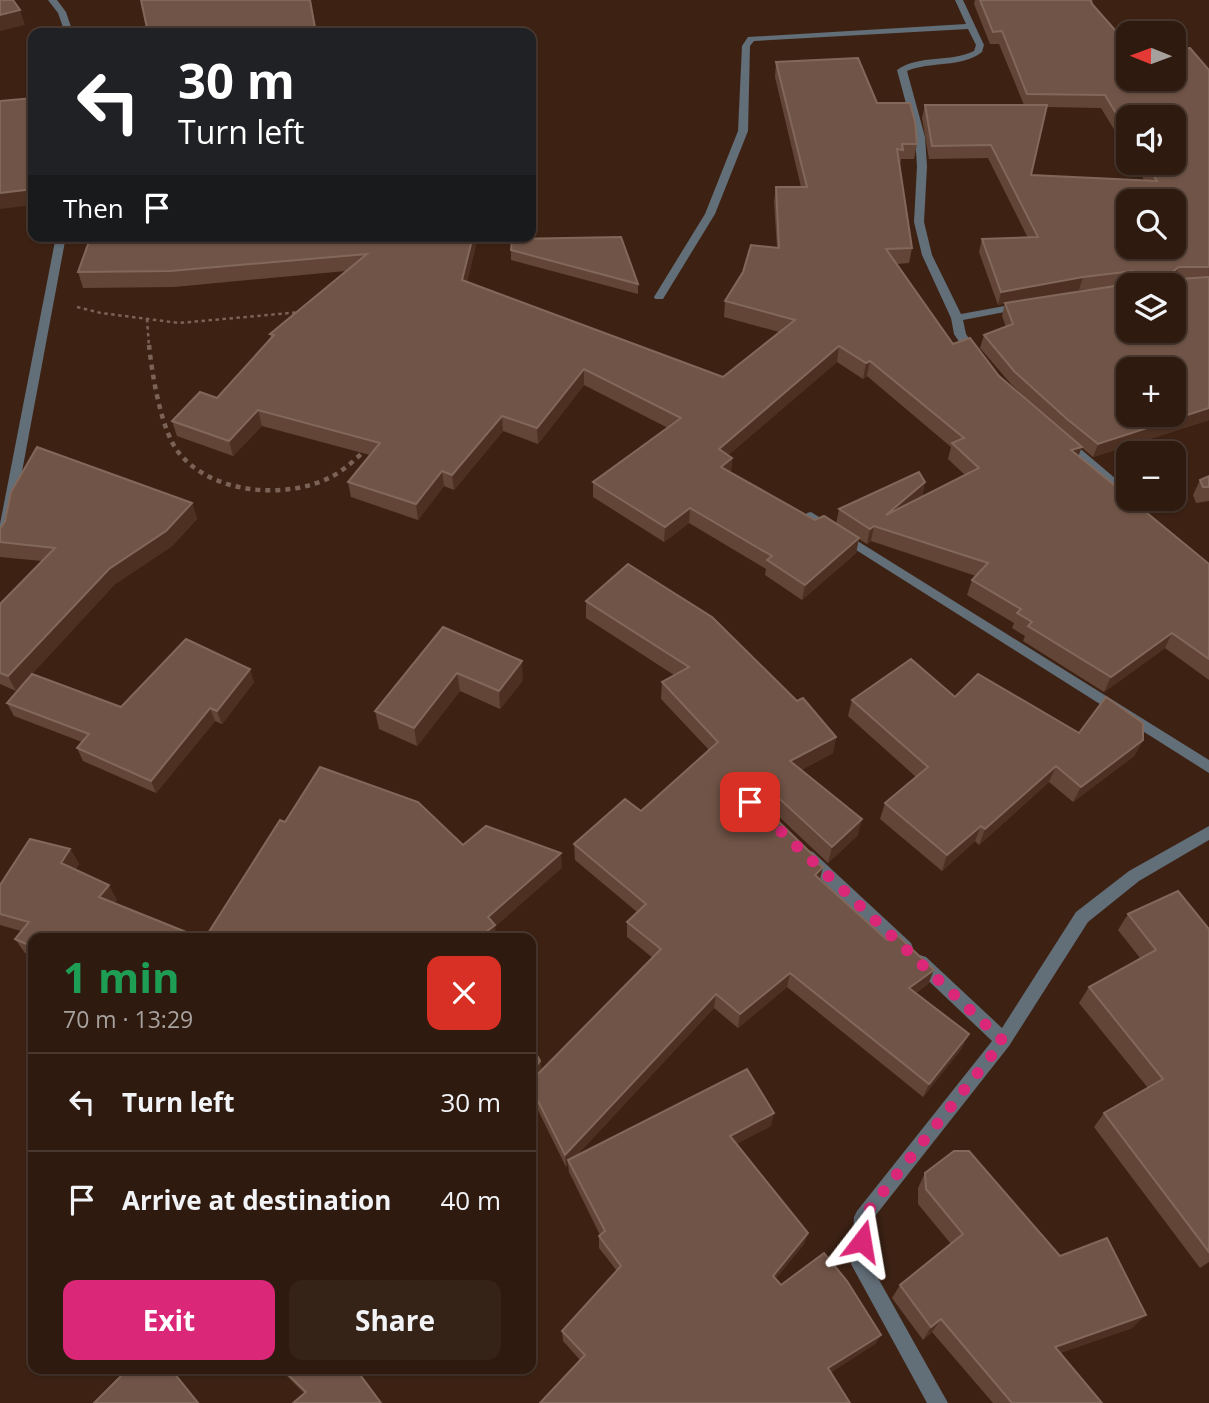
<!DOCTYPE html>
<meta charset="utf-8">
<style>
:root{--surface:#2e1a0f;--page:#362318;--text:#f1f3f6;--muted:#a7a19e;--line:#49382f;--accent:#db2777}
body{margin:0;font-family:"Open Sans",sans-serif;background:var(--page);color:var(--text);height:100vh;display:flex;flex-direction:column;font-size:26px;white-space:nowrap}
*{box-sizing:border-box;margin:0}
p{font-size:23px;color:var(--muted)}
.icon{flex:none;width:38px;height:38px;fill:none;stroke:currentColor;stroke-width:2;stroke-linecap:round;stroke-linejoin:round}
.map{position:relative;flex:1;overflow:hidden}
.sheet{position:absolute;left:28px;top:933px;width:508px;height:441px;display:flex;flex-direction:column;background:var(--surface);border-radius:14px;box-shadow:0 2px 5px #0004,0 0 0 2px var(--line)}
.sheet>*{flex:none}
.top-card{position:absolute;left:28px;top:28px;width:508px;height:214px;border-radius:14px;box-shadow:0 2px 5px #0004,0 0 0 2px var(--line);background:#202124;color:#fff;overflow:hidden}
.needle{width:46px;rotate:271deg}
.tools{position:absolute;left:1116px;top:21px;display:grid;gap:14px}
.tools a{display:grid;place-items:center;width:70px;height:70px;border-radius:14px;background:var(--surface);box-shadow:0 2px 5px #0004,0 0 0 2px var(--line);font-size:35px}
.pin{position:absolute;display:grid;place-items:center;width:60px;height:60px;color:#fff;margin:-30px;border-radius:14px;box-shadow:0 4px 10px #0006}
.me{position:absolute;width:77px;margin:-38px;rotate:14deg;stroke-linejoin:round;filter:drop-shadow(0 0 5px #0008)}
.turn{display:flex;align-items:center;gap:24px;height:147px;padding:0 35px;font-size:32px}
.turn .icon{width:91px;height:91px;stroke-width:2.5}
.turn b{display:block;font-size:49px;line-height:60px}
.then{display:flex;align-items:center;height:66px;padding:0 35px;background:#0003;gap:14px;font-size:26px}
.round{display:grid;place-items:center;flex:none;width:74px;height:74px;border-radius:14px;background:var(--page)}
.summary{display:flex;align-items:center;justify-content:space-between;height:119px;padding:0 35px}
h1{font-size:42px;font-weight:700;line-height:52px;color:#1e9e55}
.button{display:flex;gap:14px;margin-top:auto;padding:14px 35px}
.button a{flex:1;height:80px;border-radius:14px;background:var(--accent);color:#fff;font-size:28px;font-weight:700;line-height:80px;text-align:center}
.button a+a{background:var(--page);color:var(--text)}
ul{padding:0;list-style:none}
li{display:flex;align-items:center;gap:21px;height:98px;padding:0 35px;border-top:2px solid var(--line)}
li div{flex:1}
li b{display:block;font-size:26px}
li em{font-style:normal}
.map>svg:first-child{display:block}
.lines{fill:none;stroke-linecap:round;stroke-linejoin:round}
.path-far1{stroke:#7a6256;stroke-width:2.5;stroke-dasharray:3.5 3.5;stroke-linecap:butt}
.path{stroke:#7a6256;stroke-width:4.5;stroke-dasharray:5 5;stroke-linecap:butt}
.minor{fill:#626e78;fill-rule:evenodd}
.wall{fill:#624537;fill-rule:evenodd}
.shaded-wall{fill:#4d3022}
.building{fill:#705447;stroke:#82685b;stroke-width:2;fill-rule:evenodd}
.route{stroke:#db2777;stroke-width:12;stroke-dasharray:0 21.6}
</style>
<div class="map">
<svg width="1209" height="1403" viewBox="0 0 1209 1403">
<rect width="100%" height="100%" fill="#3d2214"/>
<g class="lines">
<g class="path-far1">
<polyline points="77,307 101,313 179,323 301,312"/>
<polyline points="147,319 149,347"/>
</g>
<path class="path" d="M149 345C152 374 161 431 179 453 213 495 288 500 333 476 346 469 356 458 367 449"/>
<g class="minor">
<polygon points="48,0 57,0 66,12 73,33 65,33 58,13"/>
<path d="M955 0H963L984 45 982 52C962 68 930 61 907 71L925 137 927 166 924 222 932 255 961 314 1021 303 1026 306 1021 309 963 320 966 334 979 354 977 357H969L954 334 951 318 922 255 914 222 917 166 915 137 897 70C920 54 950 63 974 51L976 45 968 29 754 41 750 46 748 131 715 214 663 299H655L654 297 705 214 738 131 742 46 748 37 966 24Z"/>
<polygon points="56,236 66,236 10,536 5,544 0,546 0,524"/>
<polygon points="1066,439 1070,440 1129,490 1129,499 1133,500 1125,500 1062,446 1060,443 1062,440"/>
<polygon points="811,512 1209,760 1209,773 807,519 805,516 807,513"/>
<polygon points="1209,826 1209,840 1139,881 1088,922 1009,1046 872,1220 869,1262 948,1403 927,1403 851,1264 854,1217 857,1211 992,1041 914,967 912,962 914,957 920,955 926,957 1002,1028 1076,912 1129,871"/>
<polygon points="808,850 813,852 911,943 913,948 911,953 905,955 899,953 803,862 800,857 803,852"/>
</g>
</g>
<g class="wall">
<path d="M975 0H1091L1129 79 1209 70V420L1093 457 1081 447 1078 456 1209 564V680L1165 648 1104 692 1023 641 1025 636 1012 628 1014 623 967 595 972 580 976 576 871 541 867 544 859 539 856 553 802 600 765 575 766 569 689 523 664 542 593 497V482L668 428 584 385 538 444 503 431 454 490 444 486 418 520 351 497 348 482 370 455 262 426 233 456 177 436 172 421 217 398 271 339 270 334 346 271 174 287 83 288 78 272 91 236H478L467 282 723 377 779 332 724 317 725 301 777 248 774 202 776 187H801L775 77 776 62 877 103 917 144 914 159H901L900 165 912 248 909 263 897 264 953 344 999 376 1039 411 1011 384 980 348 984 335 1006 327 1002 316 1005 303 998 305 979 252 982 239 1028 238 988 158 929 159 922 118 925 105H1024L999 44H990L974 4ZM1047 107 1101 108 1129 154V117L1174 163H1134L1144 180 1031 175ZM1101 288 1042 297 1079 290ZM837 362 863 379 867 376 951 447 948 459 965 475 922 497 925 482 839 509 836 524 815 520 731 473 732 458 728 455Z"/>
<polygon points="511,250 638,284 638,294 511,260"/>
<polygon points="1209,476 1209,501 1196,503 1193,495 1200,480"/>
<polygon points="192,503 197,519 172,546 115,584 16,691 0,684 0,604 42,561 0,557 0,529"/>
<polygon points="586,601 797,701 836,737 833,753 801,770 858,835 828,863 757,796 750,794 818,860 817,863 823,867 820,879 887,940 934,970 928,984 916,993 962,1048 923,1097 787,987 738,1028 714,1008 577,1155 771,1126 736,1144 808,1233 804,1244 775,1279 781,1285 881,1335 875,1344 831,1372 580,1360 563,1341 562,1331 617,1271 599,1248 599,1236 600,1235 569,1172 568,1164 566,1167 531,1096 530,1042 540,1061 541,1071 653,958 627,937 627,922 637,912 575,860 574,844 641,811 709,750 661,699 662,682 674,675 586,618"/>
<polygon points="443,627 523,680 500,709 460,691 417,746 379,729 375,711"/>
<polygon points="254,682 222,724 215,721 156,793 83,761 77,748 82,742 14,716 7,703 121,707"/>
<polygon points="955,697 1079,733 1143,740 1134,756 1073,802 1049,782 979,845 975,841 942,871 880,819 885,803 916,777 848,716 852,700"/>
<polygon points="70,849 79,864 75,870 117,900 114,903 33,938 33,957 25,953 15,939 21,931 0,925 0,885"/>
<polygon points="1128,914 1209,929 1209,1262 1200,1268 1094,1127 1104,1113 1148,1088 1079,1003 1089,987 1140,958 1118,930"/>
<polygon points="925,1173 1060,1256 1132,1328 1060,1353 1102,1403 993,1403 932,1332 923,1340 892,1298 900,1285 951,1244 918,1204 918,1188"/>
<polygon points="279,1368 355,1368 304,1393"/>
</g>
<g class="shaded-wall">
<polygon points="20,10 25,25 0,31 0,15"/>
<polygon points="33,189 33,205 0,209 0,193"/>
<polygon points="473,236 478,236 464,296 462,280"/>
<polygon points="1179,267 1174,280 1171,273"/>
<polygon points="1083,277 1079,290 998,305 1001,292"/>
<polygon points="839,346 837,362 717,465 719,449"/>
<polygon points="870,361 867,376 863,379 866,363"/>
<polygon points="584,369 584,385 538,444 537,428"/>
<polygon points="1209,408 1209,420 1093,457 1098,444"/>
<polygon points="258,410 262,426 233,456 229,441"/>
<polygon points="502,416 503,431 454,490 452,475"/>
<polygon points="1082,447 1076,462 1071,450"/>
<polygon points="732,458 731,473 721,467"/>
<polygon points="442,471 444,486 418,520 416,504"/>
<polygon points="925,482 922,497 886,515"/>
<polygon points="192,503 197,519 172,546 115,584 16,691 8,676 109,569"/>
<polygon points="690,508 689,523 664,542 665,527"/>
<polygon points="874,526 871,541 867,544 870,529"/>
<polygon points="859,538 856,553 802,600 805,585"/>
<polygon points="1172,633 1165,648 1104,692 1111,677"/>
<polygon points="522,661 523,680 500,709 499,691"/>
<polygon points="250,669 254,682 222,724 217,711"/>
<polygon points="457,673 460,691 417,746 414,728"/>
<polygon points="210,708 215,721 156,793 151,781"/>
<polygon points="836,737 833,753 787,777 790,761"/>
<polygon points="1143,740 1134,756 1073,802 1081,787"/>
<polygon points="1056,766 1049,782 979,845 985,829"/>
<polygon points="753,778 751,794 744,796 743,787 746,780"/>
<polygon points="862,819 858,835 828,863 832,847"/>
<polygon points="981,826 975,841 942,871 947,855"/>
<polygon points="70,849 79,864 70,878 61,863"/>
<polygon points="561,853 562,868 495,927 497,938 478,938 488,917"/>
<polygon points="823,867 819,882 815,875"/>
<polygon points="109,885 117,900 108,912 99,897"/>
<polygon points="934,970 928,984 904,1002 909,988"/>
<polygon points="790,973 787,987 738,1028 740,1014"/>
<polygon points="716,994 714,1008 570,1163 568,1160 568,1164 566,1167 565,1155"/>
<polygon points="969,1034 962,1048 923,1097 929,1084"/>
<polygon points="540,1061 541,1074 530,1085 530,1075"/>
<polygon points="774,1113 771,1126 727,1149 730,1136"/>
<polygon points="808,1233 804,1244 769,1287 773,1276"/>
<polygon points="1146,1315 1132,1328 1043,1359 1055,1347"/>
<polygon points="941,1319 932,1332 923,1340 931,1327"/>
<polygon points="881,1335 875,1344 824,1377 828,1368"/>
<polygon points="170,1368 171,1368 200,1403 198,1403"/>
</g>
<g class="building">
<polygon points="0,0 13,0 20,10 0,15"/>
<polygon points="141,0 310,0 316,33 148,33"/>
<path d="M980 0H1091L1092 4 1129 46V79H1174V49L1190 48 1209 70V267H1179L1171 273 1179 279 1209 277V408L1098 444 1067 419 1014 371 984 335 1013 324 1005 303 1134 283 1136 274 1133 271 1083 277 1001 292 982 239 1038 237 991 145 932 146 925 105H1047L1031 175 1157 181 1146 163H1174V117H1129V135L1105 95 1027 94 1002 31 993 32ZM1129 201H1174V247H1129ZM1129 285H1174V331H1129ZM1129 369H1174V415H1129Z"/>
<polygon points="858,58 877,103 910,103 915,122 917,144 902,144 903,150 897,149 912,248 886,249 953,344 970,338 999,376 1082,447 1071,450 1129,497 1129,499 1130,499 1209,564 1209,659 1172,633 1111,677 1028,626 1032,622 1017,613 1021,609 972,580 988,563 874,526 870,529 839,509 919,472 925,482 886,515 979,468 952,443 964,438 870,361 866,363 839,346 719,449 732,458 721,467 815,520 824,516 859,538 805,585 767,560 772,556 690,508 665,527 593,482 681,418 584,369 537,428 502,416 452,475 442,471 416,504 348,482 380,443 258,410 229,441 172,421 200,392 217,398 274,335 270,334 367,254 170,271 78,272 91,236 473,236 462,280 723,377 795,320 725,301 743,272 751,245 779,248 776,187 807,187 776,62"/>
<polygon points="33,98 33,189 0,193 0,101"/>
<polygon points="621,237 638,284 511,250 512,239"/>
<polygon points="37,447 192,503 166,531 109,569 8,676 0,673 0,604 55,548 0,542 0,529 5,521 11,492"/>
<polygon points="1209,476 1209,487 1203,487 1200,480"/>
<polygon points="628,564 712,617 797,701 803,698 836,737 790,761 862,819 832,847 759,780 753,778 746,780 743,787 818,860 816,862 823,867 815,875 887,940 896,934 934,970 909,988 969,1034 929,1084 790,973 740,1014 716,994 565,1155 530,1085 530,1082 661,949 627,922 646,904 574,844 625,799 641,811 718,742 662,682 689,667 586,601"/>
<polygon points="443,627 522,661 499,691 457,673 414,728 375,711"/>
<polygon points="186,639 250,669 217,711 210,708 151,781 77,748 89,734 7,703 32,674 121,707"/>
<polygon points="911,659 955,697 978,674 1079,733 1106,697 1143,723 1143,740 1081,787 1056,766 985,829 981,826 947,855 885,803 928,767 852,700"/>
<polygon points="320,767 418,802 463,845 486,826 561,853 488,917 495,925 478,938 205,938 280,820 285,822"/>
<polygon points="30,839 70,849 61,863 109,885 99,897 201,938 33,938 33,947 15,939 29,922 0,914 0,885"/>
<polygon points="1178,891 1209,929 1209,1252 1104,1113 1163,1079 1089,987 1156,950 1128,914"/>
<polygon points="530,1042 540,1061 530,1075"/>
<polygon points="747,1069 774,1113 730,1136 808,1233 773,1276 781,1285 824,1253 847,1281 881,1335 828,1368 850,1403 540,1403 585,1355 562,1331 621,1266 599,1236 605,1231 568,1160"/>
<polygon points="954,1151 969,1151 1060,1256 1107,1238 1146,1315 1055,1347 1102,1403 1012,1403 941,1319 931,1327 900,1285 963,1234 926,1189 925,1173"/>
<polygon points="129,1368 170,1368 198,1403 94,1403"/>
<polygon points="281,1368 355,1368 381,1403 293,1403 306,1392"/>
</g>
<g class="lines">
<polyline class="route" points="750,802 1003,1041 863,1217 862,1241"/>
</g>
</svg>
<div class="tools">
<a><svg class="needle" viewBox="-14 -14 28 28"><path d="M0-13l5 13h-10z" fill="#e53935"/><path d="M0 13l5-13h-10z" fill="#a7a19e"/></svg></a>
<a><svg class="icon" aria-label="sound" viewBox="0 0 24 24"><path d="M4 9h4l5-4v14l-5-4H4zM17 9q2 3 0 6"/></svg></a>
<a><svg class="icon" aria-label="search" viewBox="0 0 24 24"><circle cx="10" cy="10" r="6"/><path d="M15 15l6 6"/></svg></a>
<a><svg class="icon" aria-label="layers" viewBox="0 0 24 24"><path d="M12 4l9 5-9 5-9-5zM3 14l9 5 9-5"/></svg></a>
<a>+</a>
<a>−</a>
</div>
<div class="pin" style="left:750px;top:802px;background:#d93025"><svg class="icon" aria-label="arrive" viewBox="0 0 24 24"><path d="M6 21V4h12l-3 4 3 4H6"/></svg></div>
<svg class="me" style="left:862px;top:1241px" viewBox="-20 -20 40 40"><path d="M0-17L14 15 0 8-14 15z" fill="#db2777" stroke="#fff" stroke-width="4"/></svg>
<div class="top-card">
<div class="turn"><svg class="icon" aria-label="left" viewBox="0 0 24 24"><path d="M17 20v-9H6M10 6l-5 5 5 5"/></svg><div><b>30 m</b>Turn left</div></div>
<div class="then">Then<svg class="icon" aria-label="arrive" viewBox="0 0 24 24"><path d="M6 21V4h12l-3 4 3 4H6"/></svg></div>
</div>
<section class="sheet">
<div class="summary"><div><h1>1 min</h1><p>70 m · 13:29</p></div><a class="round" style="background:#d93025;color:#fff"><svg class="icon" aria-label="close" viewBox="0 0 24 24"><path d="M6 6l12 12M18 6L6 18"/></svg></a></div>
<ul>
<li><svg class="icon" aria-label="left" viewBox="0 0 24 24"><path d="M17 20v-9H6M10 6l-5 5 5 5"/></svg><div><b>Turn left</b></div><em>30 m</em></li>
<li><svg class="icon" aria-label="arrive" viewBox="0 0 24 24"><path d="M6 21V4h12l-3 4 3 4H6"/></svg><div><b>Arrive at destination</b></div><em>40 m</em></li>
</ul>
<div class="button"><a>Exit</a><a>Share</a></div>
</section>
</div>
